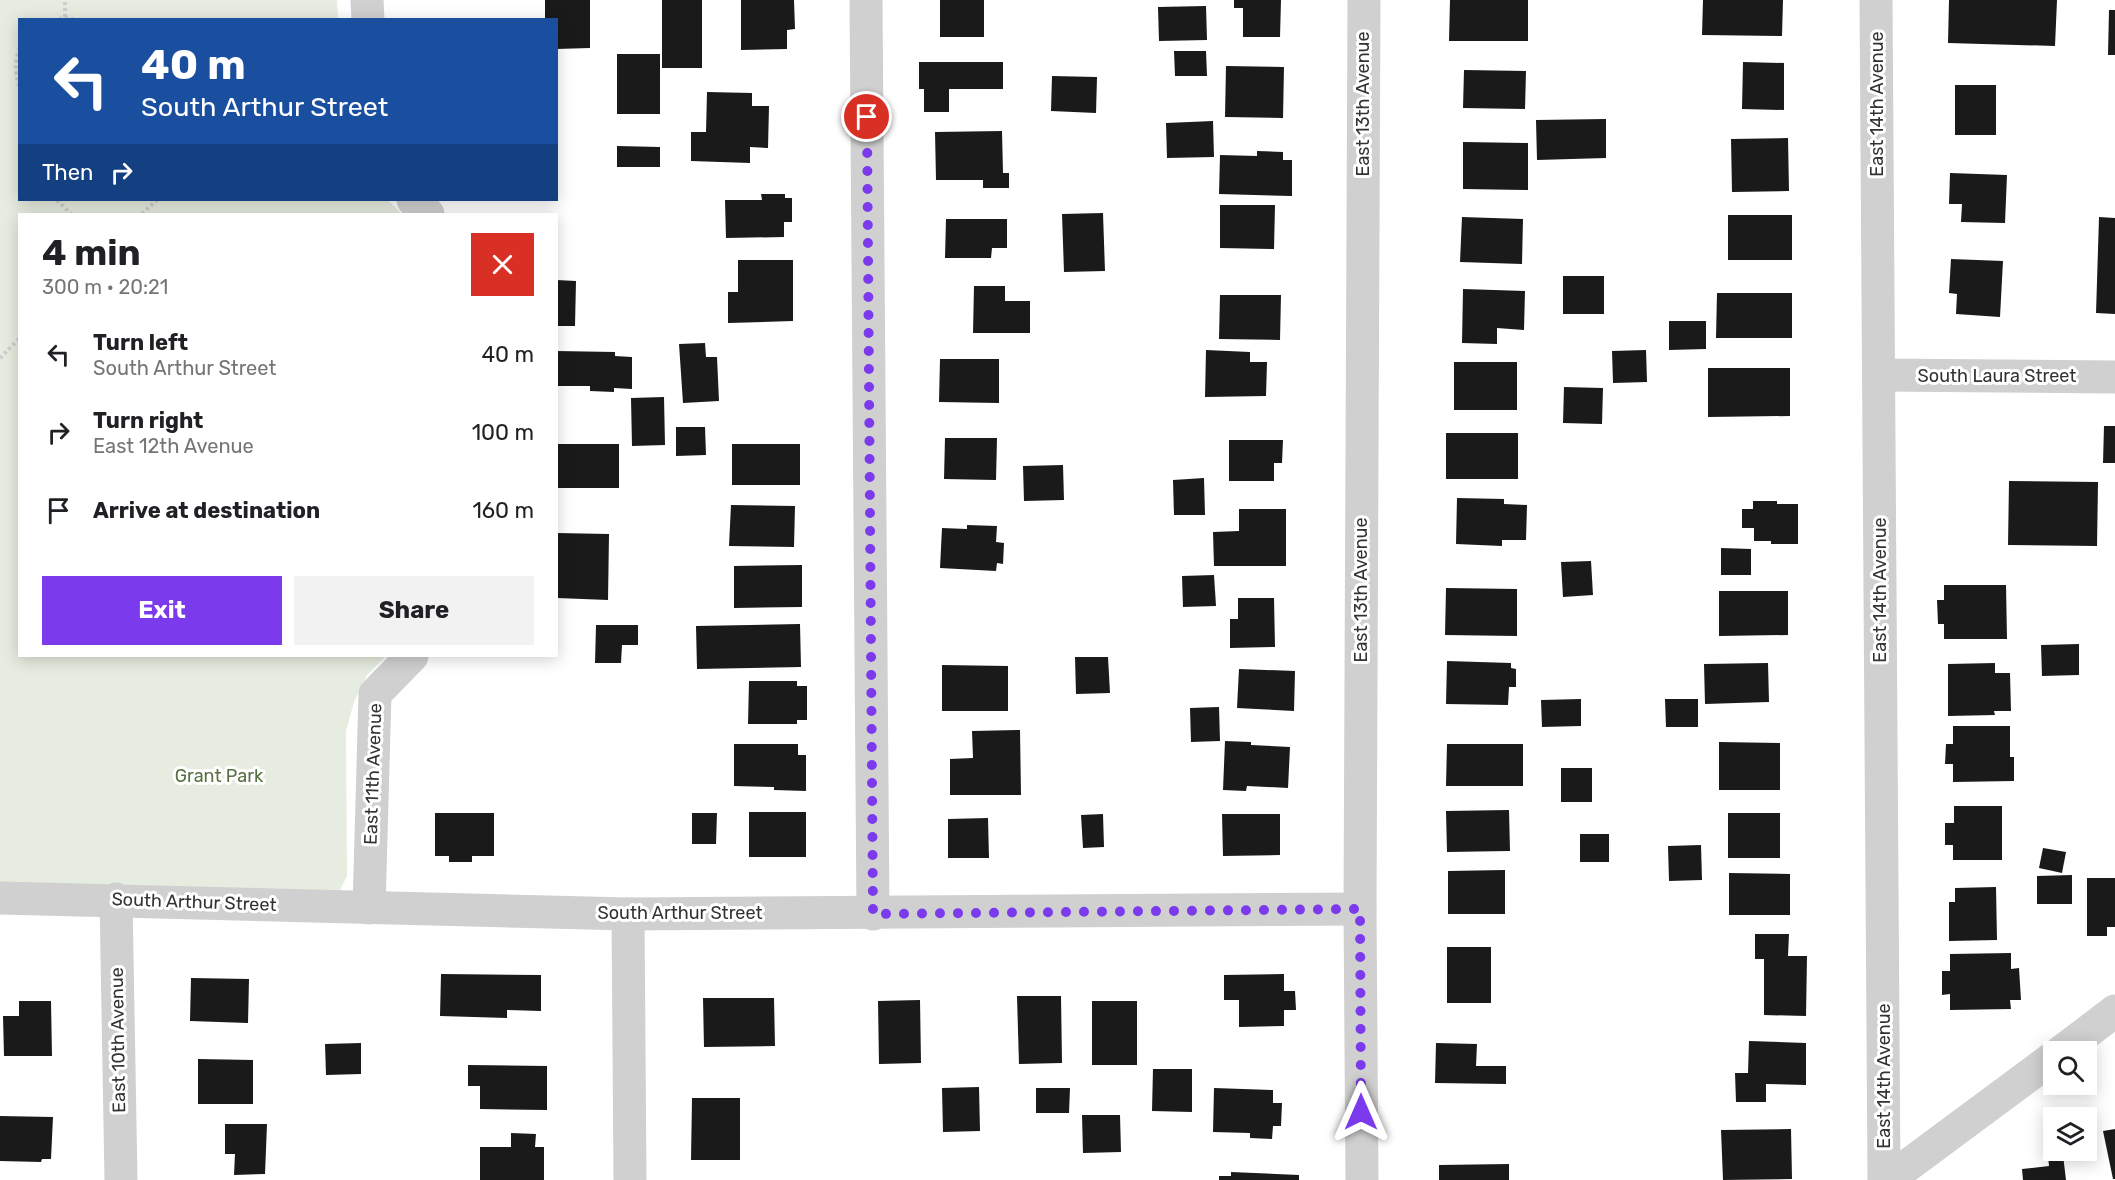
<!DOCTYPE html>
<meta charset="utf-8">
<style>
:root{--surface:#fff;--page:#f2f2f2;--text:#202124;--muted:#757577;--accent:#7c3aed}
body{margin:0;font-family:Rubik,sans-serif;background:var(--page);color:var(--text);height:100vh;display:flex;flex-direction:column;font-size:22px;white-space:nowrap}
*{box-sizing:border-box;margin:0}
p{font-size:20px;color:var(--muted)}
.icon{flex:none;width:33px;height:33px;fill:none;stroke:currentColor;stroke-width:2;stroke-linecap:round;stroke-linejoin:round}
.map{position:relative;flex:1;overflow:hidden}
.sheet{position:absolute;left:18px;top:213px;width:540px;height:444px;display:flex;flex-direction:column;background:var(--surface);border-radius:0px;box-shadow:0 3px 15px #0003}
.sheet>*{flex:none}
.guide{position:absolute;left:18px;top:18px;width:540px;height:183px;border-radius:0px;box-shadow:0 3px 15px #0003;background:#1a4fa0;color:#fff;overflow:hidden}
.buttons{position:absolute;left:2043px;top:1041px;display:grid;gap:12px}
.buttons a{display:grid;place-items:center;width:54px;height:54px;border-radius:0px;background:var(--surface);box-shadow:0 3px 15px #0003;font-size:30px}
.pin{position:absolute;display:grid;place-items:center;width:51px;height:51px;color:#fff;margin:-26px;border:3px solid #fff;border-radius:50%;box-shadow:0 2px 6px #0007}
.me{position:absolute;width:66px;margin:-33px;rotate:0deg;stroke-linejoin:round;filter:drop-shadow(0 0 4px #0008)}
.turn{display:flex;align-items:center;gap:21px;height:126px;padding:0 24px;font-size:27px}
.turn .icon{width:78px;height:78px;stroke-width:2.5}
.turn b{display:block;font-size:42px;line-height:51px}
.then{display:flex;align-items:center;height:57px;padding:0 24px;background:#0003;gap:12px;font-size:22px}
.round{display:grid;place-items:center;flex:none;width:63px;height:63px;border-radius:0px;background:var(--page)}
.head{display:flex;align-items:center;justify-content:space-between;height:102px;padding:0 24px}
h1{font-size:36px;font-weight:700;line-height:45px}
.primary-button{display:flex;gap:12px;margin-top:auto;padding:12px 24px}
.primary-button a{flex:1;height:69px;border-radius:0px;background:var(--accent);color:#fff;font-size:24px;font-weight:700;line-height:69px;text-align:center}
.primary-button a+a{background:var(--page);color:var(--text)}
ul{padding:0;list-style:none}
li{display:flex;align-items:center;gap:18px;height:78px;padding:0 24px}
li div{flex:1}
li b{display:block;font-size:22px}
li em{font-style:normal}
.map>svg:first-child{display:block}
.green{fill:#e6ecdf}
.building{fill:#1a1a1a}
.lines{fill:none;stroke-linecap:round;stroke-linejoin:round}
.path{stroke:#cdcdcd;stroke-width:4;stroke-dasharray:3 3;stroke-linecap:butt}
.minor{stroke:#d0d0d0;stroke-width:33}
.route{stroke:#7c3aed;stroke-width:10;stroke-dasharray:0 18}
.labels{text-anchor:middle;stroke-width:6;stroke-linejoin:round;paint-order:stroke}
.street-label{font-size:18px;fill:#333;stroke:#fff}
.park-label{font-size:18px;fill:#56703f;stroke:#fff}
</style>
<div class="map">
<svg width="2115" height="1180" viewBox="0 0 2115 1180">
<rect width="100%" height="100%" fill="#fff"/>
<polygon class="green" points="0,0 337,0 338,19 20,20 20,200 388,200 402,214 20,214 20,656 386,656 367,675 354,702 346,731 347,876 339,892 0,893"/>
<g class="building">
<polygon points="545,0 590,0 590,48 556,49 556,20 545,20"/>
<rect x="662" y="0" width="40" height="68"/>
<polygon points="741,0 794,0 795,29 787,30 787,49 741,50"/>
<rect x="940" y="0" width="44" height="37"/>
<polygon points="1234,0 1281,0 1280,37 1243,37 1243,8 1234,8"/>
<polygon points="1450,0 1528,0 1528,41 1449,41"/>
<polygon points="1703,0 1783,0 1782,36 1702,35"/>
<polygon points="1949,0 2057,0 2055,46 1948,43"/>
<polygon points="1206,6 1207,40 1159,41 1158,7"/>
<polygon points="2109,10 2115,10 2115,55 2108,55"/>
<polygon points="1174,51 1206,51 1207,76 1175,76"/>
<rect x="617" y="54" width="43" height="60"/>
<polygon points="919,62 1003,62 1003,89 949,89 949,112 924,112 924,89 919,89"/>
<polygon points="1743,62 1784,63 1784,110 1742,109"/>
<polygon points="1226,66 1284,67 1283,118 1225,117"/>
<polygon points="1464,70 1526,71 1525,109 1463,108"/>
<polygon points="1052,76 1097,77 1096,113 1051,111"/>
<rect x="1955" y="85" width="41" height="50"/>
<polygon points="707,92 752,93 752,106 769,106 768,148 750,147 750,163 691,161 691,132 706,132"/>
<polygon points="1606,119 1606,158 1537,160 1536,120"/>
<polygon points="1213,121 1214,157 1167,158 1166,123"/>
<polygon points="1002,131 1003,173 1009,173 1009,188 983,188 983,180 936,180 935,132"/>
<polygon points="1788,138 1789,191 1732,192 1731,139"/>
<polygon points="1463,142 1528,143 1528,190 1463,189"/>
<polygon points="617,146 660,147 660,167 617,167"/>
<polygon points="1257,151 1283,152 1283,160 1292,160 1292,196 1219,194 1220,155 1257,156"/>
<polygon points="1950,173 2007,175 2005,223 1961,222 1962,204 1949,204"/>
<polygon points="761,194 785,194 785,198 792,198 792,222 784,222 784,237 726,238 725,200 762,200"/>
<polygon points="1220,205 1275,205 1274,249 1220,248"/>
<polygon points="1103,213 1105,271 1064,272 1062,214"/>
<rect x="1728" y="215" width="64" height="45"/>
<polygon points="1462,217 1523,219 1522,264 1460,262"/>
<polygon points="2099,217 2115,218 2115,314 2096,313"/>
<polygon points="946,219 1007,219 1007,248 992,248 991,258 945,258"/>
<polygon points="1951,259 2003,261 2000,317 1956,314 1957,294 1949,293"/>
<polygon points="738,260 793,260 793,321 728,323 728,292 738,292"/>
<rect x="1563" y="276" width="41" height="38"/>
<polygon points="556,280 576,281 575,326 556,326"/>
<polygon points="974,286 1005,286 1005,301 1030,301 1030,333 973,333"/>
<polygon points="1463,289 1525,291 1524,330 1497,328 1497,344 1462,343"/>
<polygon points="1717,293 1792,293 1792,338 1716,338"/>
<polygon points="1220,295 1281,295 1280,340 1219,339"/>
<polygon points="1669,321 1706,321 1706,349 1669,350"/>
<polygon points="705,343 706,357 717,357 719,401 683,403 679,344"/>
<polygon points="1206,350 1250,352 1250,362 1267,362 1266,396 1205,397"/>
<polygon points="1646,350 1647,382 1613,383 1612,351"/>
<polygon points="556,351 615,352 615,356 632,357 632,389 614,388 614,392 590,391 590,386 556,386"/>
<polygon points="940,359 999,359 999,403 939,402"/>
<rect x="1454" y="362" width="63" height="48"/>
<polygon points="1708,368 1790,368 1790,416 1708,417"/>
<polygon points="1564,387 1603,388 1602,424 1563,423"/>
<polygon points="664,397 665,445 632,446 631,398"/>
<polygon points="2104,426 2115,426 2115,463 2103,463"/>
<polygon points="676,427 705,427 706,455 676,456"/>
<rect x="1446" y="433" width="72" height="46"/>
<polygon points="945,438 997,438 996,480 944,479"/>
<polygon points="1229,440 1283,440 1282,463 1274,463 1274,481 1229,481"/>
<rect x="556" y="444" width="63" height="44"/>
<rect x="732" y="444" width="68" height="41"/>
<polygon points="1063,465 1064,500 1024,501 1023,466"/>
<polygon points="1204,478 1205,515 1174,515 1173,480"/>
<polygon points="2009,481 2098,482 2097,546 2008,545"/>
<polygon points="1457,498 1504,499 1504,504 1527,505 1526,540 1502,540 1502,546 1456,544"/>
<polygon points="1753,501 1777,501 1777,504 1798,504 1798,544 1771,544 1771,541 1754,541 1754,528 1742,528 1742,509 1753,509"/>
<polygon points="731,505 795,506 794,547 729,546"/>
<polygon points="1239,509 1286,509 1286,566 1214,566 1213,532 1239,531"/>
<polygon points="967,525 997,526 996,542 1004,543 1003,564 997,563 996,571 940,568 942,528 967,529"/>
<polygon points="556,533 609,534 608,600 557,598"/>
<polygon points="1721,548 1751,549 1751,575 1721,575"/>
<polygon points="1591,561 1593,595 1563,597 1561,562"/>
<polygon points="802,565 802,607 734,608 734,566"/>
<polygon points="1214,575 1216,606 1183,607 1182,576"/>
<polygon points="1944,585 2006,585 2007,639 1944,639 1944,624 1938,624 1937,600 1944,600"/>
<polygon points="1446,588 1517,589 1517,636 1445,635"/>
<polygon points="1719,591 1788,591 1788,635 1719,636"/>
<polygon points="1238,598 1274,598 1275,647 1230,648 1230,619 1238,619"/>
<polygon points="800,624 801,667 697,669 696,626"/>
<polygon points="596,625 638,625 638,645 622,645 621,663 595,663"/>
<polygon points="2079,644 2079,675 2042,676 2041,645"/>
<polygon points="1075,657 1108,657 1110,693 1076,694"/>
<polygon points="1447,661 1511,663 1511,668 1516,669 1516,687 1509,687 1508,705 1446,704"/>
<polygon points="1768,663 1769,702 1705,704 1704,664"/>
<polygon points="1995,663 1995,673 2010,673 2011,711 1994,711 1995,715 1948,716 1948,664"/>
<polygon points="942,665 1008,666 1008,711 942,711"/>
<polygon points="1239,669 1295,671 1294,711 1237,708"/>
<polygon points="749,681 797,681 797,686 807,686 807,720 797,720 797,724 748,724"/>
<polygon points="1581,699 1581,726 1542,727 1541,700"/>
<polygon points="1665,699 1698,699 1698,727 1666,727"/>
<polygon points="1219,707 1220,741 1191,742 1190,708"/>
<polygon points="1953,726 2010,726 2010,757 2014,757 2014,781 1953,782 1953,764 1945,764 1946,744 1953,744"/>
<polygon points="1020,730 1021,795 950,795 950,759 973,758 972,731"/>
<polygon points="1225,741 1251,742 1251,745 1290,747 1288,788 1247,786 1246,791 1223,790"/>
<polygon points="1719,742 1780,743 1780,790 1719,790"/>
<polygon points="734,744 798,744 798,755 806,755 806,791 774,790 774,787 734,786"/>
<polygon points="1447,744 1523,744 1523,786 1446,786"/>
<rect x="1561" y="768" width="31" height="34"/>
<polygon points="1954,806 2002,806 2002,860 1953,860 1953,845 1945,845 1945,823 1954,823"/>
<polygon points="1509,810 1510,851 1447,852 1446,811"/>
<rect x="749" y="812" width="57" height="45"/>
<polygon points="435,813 494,813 494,856 472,856 472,862 449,862 449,856 435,856"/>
<polygon points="692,813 717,813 716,844 692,844"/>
<rect x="1728" y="813" width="52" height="45"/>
<polygon points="1103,814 1104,847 1083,848 1081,815"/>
<polygon points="1222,814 1280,814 1280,855 1223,856"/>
<polygon points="988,818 989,858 948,858 948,819"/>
<rect x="1580" y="834" width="29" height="28"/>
<polygon points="1701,845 1702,880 1669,881 1668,846"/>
<polygon points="2043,848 2066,852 2062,873 2039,868"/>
<polygon points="1505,870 1505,914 1448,914 1448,871"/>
<polygon points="1729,873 1790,874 1790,915 1729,915"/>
<polygon points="2072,875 2072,904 2037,904 2037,876"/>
<polygon points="2087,878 2115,878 2115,927 2107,927 2107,936 2087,936"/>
<polygon points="1996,887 1997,940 1949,941 1949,902 1955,902 1955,888"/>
<polygon points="1755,934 1789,934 1788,956 1807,956 1806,1016 1764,1015 1764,959 1755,959"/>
<rect x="1447" y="947" width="44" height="56"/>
<polygon points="2011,953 2011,969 2019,968 2021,1000 2010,1000 2011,1009 1950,1010 1950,994 1942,995 1942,971 1950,971 1950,954"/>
<polygon points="441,974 541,975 541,1011 507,1010 507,1018 440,1016"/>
<polygon points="1284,974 1284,991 1295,991 1296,1010 1284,1010 1284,1026 1239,1027 1239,1000 1224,1000 1224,975"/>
<polygon points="191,978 249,979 248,1023 190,1021"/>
<polygon points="1017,996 1061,996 1062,1063 1019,1064"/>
<polygon points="703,998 774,998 775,1046 704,1047"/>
<polygon points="920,1000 921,1063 879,1064 878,1001"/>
<polygon points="19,1001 51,1001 52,1056 4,1056 3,1016 19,1016"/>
<rect x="1092" y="1001" width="45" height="64"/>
<polygon points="1749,1041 1806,1043 1806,1085 1766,1084 1766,1102 1736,1102 1735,1073 1748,1073"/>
<polygon points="361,1043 361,1074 326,1075 325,1044"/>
<polygon points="1436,1043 1477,1044 1476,1066 1506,1066 1506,1084 1435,1083"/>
<polygon points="198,1059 253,1060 253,1104 198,1104"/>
<polygon points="468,1065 547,1066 547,1110 480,1109 480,1086 468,1086"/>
<polygon points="1153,1069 1192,1069 1192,1112 1152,1111"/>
<polygon points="979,1087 980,1131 943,1132 942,1088"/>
<polygon points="1036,1088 1070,1088 1069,1113 1036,1113"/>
<polygon points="1214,1088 1273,1090 1273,1103 1282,1103 1281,1126 1273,1126 1272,1139 1250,1138 1250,1133 1213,1132"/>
<polygon points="692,1098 740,1098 740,1160 691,1160"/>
<polygon points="1082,1115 1120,1115 1121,1152 1083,1153"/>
<polygon points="0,1116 53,1117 51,1159 42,1159 41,1162 0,1161"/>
<polygon points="225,1124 267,1124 265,1174 234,1175 235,1154 225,1154"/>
<polygon points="1791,1129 1792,1179 1723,1180 1721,1130"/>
<polygon points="2115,1129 2115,1179 2113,1179 2103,1131"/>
<polygon points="511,1133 536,1134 535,1147 544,1147 544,1180 480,1180 480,1147 511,1147"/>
<polygon points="2063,1155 2066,1180 2023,1180 2022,1169 2049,1166 2048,1156"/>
<polygon points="1509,1164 1509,1180 1439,1180 1439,1165"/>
<polygon points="1231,1172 1299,1175 1299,1180 1219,1180 1219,1176 1231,1176"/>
</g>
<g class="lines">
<g class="path">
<polyline points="65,17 65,0"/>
<polyline points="53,20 65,18 76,20"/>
<path d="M20 48C14 62 15 75 20 88"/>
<polyline points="57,200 71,214"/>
<polyline points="142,214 157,200"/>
<polyline points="0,358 20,338"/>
</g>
<g class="minor">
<polyline points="367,0 368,20"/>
<polyline points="866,0 873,914"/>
<polyline points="1876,0 1884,1180"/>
<polyline points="413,200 428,214"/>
<polyline points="1879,375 2115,377"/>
<polyline points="0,898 628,914 1360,909"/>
<polyline points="116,899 121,1180"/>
<polyline points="369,908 375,694 412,656"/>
<polyline points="628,914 630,1180"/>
<polyline points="2061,1052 2115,1011"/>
<polyline points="1362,1180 1360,909 1364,0"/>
<polyline points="1888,1180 2054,1057"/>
</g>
</g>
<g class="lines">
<polyline class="route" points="867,117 873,914 1360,909 1361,1112"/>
</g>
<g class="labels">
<g class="street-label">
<text transform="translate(1363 104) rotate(-90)" y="6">East 13th Avenue</text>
<text transform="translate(1877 104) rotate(-90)" y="6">East 14th Avenue</text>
<text x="1997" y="382">South Laura Street</text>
<text transform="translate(1361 590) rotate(-90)" y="6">East 13th Avenue</text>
<text transform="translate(1880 590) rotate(-90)" y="6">East 14th Avenue</text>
<text transform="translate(373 774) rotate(-88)" y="6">East 11th Avenue</text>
<text transform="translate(194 902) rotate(2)" y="6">South Arthur Street</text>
<text x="680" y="919">South Arthur Street</text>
<text transform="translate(118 1040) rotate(-91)" y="6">East 10th Avenue</text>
<text transform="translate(1884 1076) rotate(-90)" y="6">East 14th Avenue</text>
</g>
<g class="park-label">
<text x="219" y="782">Grant Park</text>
</g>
</g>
</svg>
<div class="buttons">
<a><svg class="icon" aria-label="search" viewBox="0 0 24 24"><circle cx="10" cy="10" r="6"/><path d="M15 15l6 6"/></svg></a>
<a><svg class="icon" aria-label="layers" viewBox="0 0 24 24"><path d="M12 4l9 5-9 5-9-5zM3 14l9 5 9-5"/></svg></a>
</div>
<div class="pin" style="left:867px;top:117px;background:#d93025"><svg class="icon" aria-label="arrive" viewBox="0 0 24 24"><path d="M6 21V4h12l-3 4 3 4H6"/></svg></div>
<svg class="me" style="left:1361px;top:1112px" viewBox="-20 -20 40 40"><path d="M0-17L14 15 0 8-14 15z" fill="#7c3aed" stroke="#fff" stroke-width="4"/></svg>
<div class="guide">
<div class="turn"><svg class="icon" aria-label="left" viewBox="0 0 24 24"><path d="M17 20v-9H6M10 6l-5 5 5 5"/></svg><div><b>40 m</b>South Arthur Street</div></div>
<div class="then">Then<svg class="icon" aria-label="right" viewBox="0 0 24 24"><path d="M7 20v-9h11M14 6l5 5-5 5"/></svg></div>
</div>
<section class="sheet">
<div class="head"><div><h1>4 min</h1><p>300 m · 20:21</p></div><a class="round" style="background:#d93025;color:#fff"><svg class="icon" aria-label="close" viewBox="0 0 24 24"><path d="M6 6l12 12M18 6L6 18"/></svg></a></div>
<ul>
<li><svg class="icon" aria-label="left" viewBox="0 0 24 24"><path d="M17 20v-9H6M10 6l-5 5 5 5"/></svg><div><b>Turn left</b><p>South Arthur Street</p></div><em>40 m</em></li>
<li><svg class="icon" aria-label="right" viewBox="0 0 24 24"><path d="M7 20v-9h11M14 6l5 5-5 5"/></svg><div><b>Turn right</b><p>East 12th Avenue</p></div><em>100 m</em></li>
<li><svg class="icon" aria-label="arrive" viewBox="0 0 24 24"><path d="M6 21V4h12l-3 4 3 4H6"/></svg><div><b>Arrive at destination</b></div><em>160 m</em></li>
</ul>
<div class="primary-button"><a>Exit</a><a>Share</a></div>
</section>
</div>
